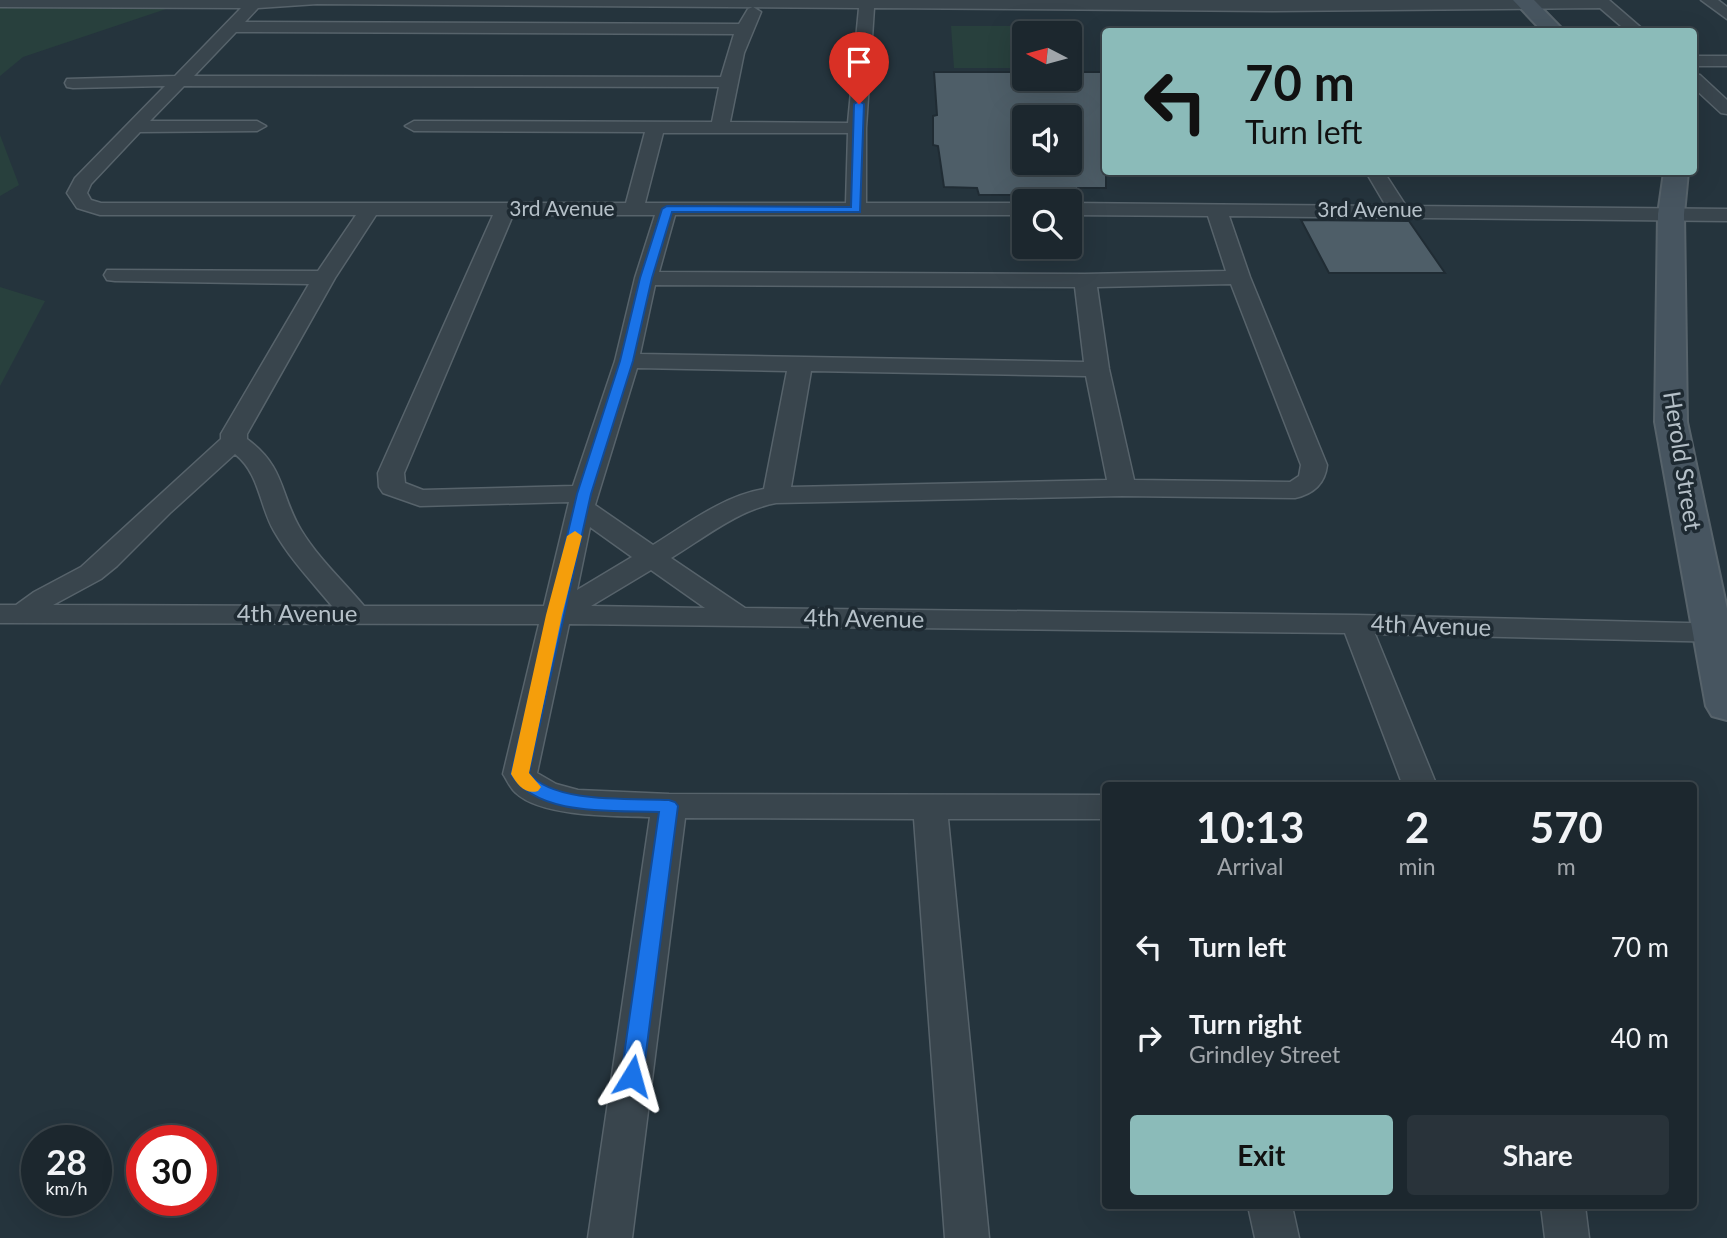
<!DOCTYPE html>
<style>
:root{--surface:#1c272e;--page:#29333a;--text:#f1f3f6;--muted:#a0a5aa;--line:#3a444a;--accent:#8bbbb9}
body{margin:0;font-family:Lato,sans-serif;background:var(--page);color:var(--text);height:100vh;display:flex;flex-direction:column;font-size:26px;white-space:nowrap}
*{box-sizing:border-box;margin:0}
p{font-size:23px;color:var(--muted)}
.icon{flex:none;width:38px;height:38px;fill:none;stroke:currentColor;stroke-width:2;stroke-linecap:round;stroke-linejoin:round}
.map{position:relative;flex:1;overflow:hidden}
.drawer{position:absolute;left:1102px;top:782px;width:595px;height:427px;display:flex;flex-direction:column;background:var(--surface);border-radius:7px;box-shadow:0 7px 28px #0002,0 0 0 2px var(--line)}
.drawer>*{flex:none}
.top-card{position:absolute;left:1102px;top:28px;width:595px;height:147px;border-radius:7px;box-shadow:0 7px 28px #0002,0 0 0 2px var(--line);background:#8bbbb9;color:#111;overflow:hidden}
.needle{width:46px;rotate:276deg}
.buttons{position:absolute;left:1012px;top:21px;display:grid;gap:14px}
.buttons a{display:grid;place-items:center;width:70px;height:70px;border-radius:7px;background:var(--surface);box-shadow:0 7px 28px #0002,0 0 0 2px var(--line);font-size:35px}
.speed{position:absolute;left:21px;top:1125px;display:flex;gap:14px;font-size:35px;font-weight:700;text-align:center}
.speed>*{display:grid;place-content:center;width:91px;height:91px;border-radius:50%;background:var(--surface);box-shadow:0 7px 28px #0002,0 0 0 2px var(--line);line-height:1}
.speed small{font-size:18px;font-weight:400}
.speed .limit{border:10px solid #d22;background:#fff;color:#111}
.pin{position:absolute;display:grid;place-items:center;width:60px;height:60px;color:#fff;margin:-72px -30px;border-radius:50% 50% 50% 0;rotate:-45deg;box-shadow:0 0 7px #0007}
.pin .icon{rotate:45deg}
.me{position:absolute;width:77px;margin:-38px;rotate:8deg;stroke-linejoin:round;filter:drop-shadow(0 0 5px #0008)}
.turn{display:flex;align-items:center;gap:24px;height:147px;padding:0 28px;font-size:32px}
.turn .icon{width:91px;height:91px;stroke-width:2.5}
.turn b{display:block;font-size:49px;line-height:60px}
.eta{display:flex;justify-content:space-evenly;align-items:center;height:119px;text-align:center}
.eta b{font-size:42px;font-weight:700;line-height:49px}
.action{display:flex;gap:14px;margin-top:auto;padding:14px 28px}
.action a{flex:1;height:80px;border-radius:7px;background:var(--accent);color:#111;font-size:28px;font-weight:700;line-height:80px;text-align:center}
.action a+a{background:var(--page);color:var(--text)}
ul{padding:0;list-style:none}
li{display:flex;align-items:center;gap:21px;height:91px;padding:0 28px}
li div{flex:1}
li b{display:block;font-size:26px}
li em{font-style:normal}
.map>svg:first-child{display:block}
.green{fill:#28403d}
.building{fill:#4e5e68;stroke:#202c34;stroke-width:2;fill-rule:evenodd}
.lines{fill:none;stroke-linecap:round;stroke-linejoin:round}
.street-casing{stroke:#57636b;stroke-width:3}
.secondary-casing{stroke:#57636b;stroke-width:4}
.street{fill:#39454d;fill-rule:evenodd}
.secondary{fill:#475560;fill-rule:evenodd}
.route{fill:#1a73e8;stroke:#114b97;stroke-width:2}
.slow{fill:#f59e0b}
.labels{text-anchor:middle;stroke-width:7;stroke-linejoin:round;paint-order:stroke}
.far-street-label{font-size:21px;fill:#b5c0c8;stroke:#1e2a32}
.street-label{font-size:24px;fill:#b5c0c8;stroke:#1e2a32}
</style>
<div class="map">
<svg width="1727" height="1238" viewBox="0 0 1727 1238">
<rect width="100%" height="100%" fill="#25343d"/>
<g class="green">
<polygon points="0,0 172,7 23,57 0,76"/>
<polygon points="951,26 1027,26 1028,33 1024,33 1024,68 954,68"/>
<polygon points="0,135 19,185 0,196"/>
<polygon points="0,287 45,301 0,386"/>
</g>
<g class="building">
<path d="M934 72H1024V79H1069V72H1106V188H1078V195H979L977 188 944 187 938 146 933 145V116L937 115ZM1024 117H1069V163H1024Z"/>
<polygon points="1301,220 1409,221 1445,273 1329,273"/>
</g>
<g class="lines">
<defs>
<g id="street">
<path d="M0 0H1609L1646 32H1628L1600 8 1273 11 874 8 866 128V203H1024V215H675L659 272 1085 274 1226 271 1208 216 1069 215V203L1386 206 1366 172H1384L1406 206 1727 209V221L1229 216 1250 277 1327 465C1325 484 1313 494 1295 498L1122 496 776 503C738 510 704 538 671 558L745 608 1356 615 1727 624V642L1375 634 1437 786H1403L1345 633 569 624 537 773 556 784 578 790 669 794 1106 795V819H948L989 1238H945L914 819 685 818 632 1238H588L650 817C616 816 541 817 516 793 510 788 507 780 503 774L539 624 0 623V605H16L34 592 81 567 221 439V434L309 284 115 281 107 280 104 275 107 270 318 271 356 215H100L77 208 67 193 75 178 165 86 73 88 67 87 65 83 67 79 175 76 241 8 0 7ZM317 4 859 8 848 123 730 122 744 53 761 12 753 7 748 9 739 24 245 22 258 8ZM236 32 734 34 721 77 194 76ZM184 86 719 87 712 122 414 121 405 126 414 131 645 132 626 203H101L91 200 87 193 91 184 140 132 257 131 266 126 257 121H150ZM663 133H848L846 203H645ZM376 215H493L378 473 379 487 383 493 420 506 569 502 544 606H364C343 581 318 558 301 530 279 493 286 468 247 439V434L335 278ZM513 215H655L635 278 615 361 573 486 423 490 405 483 404 473ZM1231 284 1301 465 1299 476 1290 482 1134 480 1109 369 1097 287ZM655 285 1075 287 1084 362 640 354ZM637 368 787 371 764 489C723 496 687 524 653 545L595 505ZM811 371 1086 376 1107 480 791 487ZM235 454C260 474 259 505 274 531 290 559 312 582 332 606L53 605 101 579 117 566 170 513ZM590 527 632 557 577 590ZM651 570 705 608 591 606Z"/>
<polygon points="1701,0 1718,0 1727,7 1727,19"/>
<rect x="1694" y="56" width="33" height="10"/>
<polygon points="1694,74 1700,75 1727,100 1727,114 1721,113 1694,88"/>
<polygon points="1248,1206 1292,1206 1299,1238 1255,1238"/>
<polygon points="1541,1206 1585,1206 1589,1238 1545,1238"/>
</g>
<g id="secondary">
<polygon points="1513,0 1534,0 1565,32 1543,32"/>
<polygon points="1664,172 1688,172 1684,214 1687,422 1727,609 1727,720 1712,716 1706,706 1655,422 1658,214"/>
</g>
</defs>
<use href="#street" class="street-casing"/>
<use href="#secondary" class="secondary-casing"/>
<use href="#street" class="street"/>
<use href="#secondary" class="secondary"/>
</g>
<path class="route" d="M859 101 864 104 860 212H672L652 278 633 361 591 494 529 773C553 804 632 798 669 800L675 802 678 806 643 1076 640 1083 632 1085 624 1083 621 1076 659 812C614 810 537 817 511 774L577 494 620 361 640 278 662 209 667 206 851 207 854 104Z"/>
<path class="slow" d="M575 531 582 536 562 615 529 773 541 787 538 791C525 795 517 784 511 774L546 615 567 536Z"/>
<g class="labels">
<g class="far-street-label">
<text x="562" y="216">3rd Avenue</text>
<text x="1370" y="217">3rd Avenue</text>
</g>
<g class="street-label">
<text transform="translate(1682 461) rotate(81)" y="8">Herold Street</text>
<text x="297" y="622">4th Avenue</text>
<text transform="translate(864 619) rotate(1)" y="8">4th Avenue</text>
<text transform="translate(1431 626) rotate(2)" y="8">4th Avenue</text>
</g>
</g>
</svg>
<div class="buttons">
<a><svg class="needle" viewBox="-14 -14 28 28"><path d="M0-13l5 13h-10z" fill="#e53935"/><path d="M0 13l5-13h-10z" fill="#a0a5aa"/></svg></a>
<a><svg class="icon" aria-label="sound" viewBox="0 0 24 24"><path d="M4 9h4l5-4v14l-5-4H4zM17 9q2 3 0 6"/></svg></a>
<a><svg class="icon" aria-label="search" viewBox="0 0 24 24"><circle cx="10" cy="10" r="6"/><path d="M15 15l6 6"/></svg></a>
</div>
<div class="speed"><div>28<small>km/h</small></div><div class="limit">30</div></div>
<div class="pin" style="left:859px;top:104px;background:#d93025"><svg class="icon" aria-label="arrive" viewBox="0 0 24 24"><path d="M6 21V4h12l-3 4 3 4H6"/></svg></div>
<svg class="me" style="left:632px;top:1076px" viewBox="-20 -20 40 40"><path d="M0-17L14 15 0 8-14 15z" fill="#1a73e8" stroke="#fff" stroke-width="4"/></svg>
<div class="top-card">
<div class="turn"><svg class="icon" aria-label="left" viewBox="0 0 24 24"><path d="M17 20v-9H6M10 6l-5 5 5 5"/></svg><div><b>70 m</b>Turn left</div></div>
</div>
<section class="drawer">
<div class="eta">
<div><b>10:13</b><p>Arrival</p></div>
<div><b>2</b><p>min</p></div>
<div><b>570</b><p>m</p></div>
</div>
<ul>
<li><svg class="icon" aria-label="left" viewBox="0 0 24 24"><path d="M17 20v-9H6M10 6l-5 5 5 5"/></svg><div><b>Turn left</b></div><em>70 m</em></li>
<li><svg class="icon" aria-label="right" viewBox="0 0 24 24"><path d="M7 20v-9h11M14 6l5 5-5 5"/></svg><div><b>Turn right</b><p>Grindley Street</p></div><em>40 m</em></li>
</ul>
<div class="action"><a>Exit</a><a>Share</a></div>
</section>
</div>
